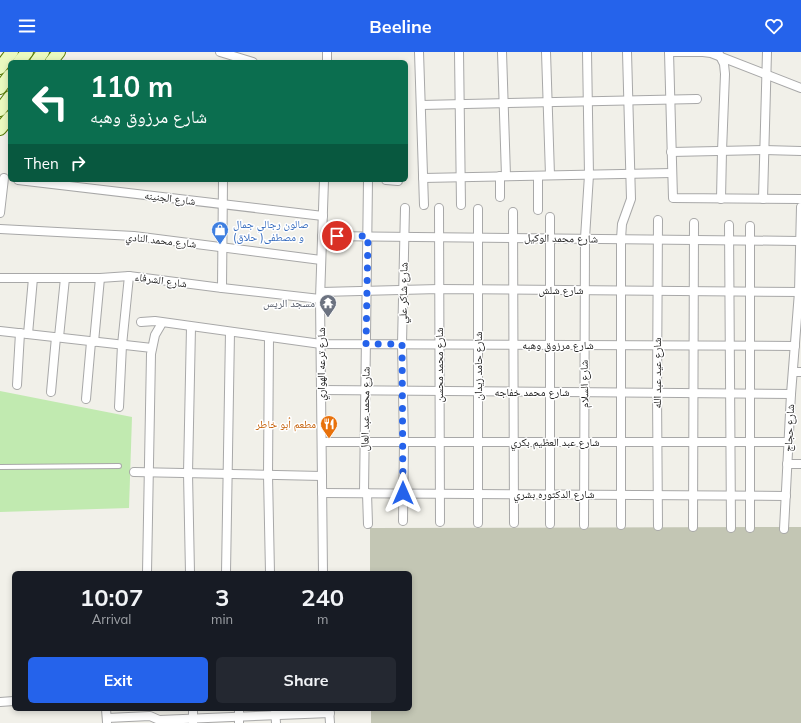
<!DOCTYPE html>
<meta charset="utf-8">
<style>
:root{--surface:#171b24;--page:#242831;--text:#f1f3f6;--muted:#9ea1a6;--accent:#2563eb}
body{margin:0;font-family:Mulish,"Noto Naskh Arabic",sans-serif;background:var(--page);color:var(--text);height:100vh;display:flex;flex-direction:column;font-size:15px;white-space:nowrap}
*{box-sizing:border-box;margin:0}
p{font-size:13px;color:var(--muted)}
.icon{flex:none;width:22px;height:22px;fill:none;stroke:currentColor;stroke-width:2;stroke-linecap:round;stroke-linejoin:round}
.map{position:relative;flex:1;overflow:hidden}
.sheet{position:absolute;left:12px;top:519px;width:400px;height:140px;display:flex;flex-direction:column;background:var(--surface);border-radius:6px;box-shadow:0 2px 6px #0003}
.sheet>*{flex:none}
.guide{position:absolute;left:8px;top:8px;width:400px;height:122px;border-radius:6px;box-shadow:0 2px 6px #0003;background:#0b6e4f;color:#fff;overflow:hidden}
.pin{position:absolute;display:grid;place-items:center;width:34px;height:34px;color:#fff;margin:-17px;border:2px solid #fff;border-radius:50%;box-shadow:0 1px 4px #0007}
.me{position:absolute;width:44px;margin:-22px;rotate:0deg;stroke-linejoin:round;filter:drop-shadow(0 0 3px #0008)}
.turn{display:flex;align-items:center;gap:14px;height:84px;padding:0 16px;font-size:18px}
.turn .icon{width:52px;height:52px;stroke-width:2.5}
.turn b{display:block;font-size:28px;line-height:34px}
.then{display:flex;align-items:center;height:38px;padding:0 16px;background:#0003;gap:8px;font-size:15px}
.eta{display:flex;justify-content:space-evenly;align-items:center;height:68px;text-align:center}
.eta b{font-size:24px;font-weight:700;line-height:28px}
.cta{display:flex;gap:8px;margin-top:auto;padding:8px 16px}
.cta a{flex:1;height:46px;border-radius:6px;background:var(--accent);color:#fff;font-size:16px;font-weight:700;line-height:46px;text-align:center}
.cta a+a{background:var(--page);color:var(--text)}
header{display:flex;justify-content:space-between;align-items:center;height:52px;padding:0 16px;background:var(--accent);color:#fff;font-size:18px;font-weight:700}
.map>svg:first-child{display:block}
.construction{fill:#c3c6b4}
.grass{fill:#c1eab0}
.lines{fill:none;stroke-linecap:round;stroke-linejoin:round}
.service-casing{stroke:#a8a8a8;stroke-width:6}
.minor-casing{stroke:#a8a8a8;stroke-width:10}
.secondary-casing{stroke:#567a07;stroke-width:14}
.service{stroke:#fff;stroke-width:4}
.minor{stroke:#fff;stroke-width:8}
.secondary{stroke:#eaf9bf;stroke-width:12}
.route{stroke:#2563eb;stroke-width:7;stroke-dasharray:0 12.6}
.labels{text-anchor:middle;stroke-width:3;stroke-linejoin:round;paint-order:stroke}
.street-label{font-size:11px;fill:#212121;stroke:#fff}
.shop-label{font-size:11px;fill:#366cbe;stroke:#fff;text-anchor:start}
.worship-label{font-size:11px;fill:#5b616d;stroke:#fff;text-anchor:end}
.food-label{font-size:11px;fill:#c56008;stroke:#fff;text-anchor:end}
</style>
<header><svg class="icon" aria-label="menu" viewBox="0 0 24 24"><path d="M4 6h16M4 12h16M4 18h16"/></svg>Beeline<svg class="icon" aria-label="heart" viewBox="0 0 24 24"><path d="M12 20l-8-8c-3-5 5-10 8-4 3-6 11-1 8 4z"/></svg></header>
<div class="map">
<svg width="801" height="671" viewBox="0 0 801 671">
<rect width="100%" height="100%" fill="#f1f0e9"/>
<polygon class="construction" points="801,475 801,671 371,671 371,657 410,657 410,521 370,521 370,476"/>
<polygon class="grass" points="0,339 132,365 129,456 0,460"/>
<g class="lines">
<defs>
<polyline id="service" points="0,415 119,414"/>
<g id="minor">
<polyline points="220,0 253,10"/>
<polyline points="419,0 424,153"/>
<polyline points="459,0 461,153"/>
<polyline points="502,0 506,124"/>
<polyline points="546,0 550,123"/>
<polyline points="669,0 673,146 801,147"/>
<polyline points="669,0 703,0 711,1 801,36"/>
<polyline points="718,0 724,12 725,22 722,99 721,147"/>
<polyline points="327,10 327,0"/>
<polyline points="421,53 697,47"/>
<polyline points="671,100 764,98 801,99"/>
<polyline points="500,124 500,145"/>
<polyline points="423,126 672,121"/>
<polyline points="18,128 323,164"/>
<polyline points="386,128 398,129"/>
<polyline points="763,147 767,0"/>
<polyline points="439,156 440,470"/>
<polyline points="538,158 538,124"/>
<polyline points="513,160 514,471"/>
<polyline points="0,161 4,126"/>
<polyline points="658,168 657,341 658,474"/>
<polyline points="729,173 731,476"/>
<polyline points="750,174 750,476"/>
<polyline points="0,177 134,184 321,208"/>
<polyline points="322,184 799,189"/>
<polyline points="0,226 100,226 129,224 222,236 320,247"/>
<polyline points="222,236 223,128"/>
<polyline points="321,240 439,237 801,240"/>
<polyline points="141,270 155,269 321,292 795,294"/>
<polyline points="0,279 152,296"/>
<polyline points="28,282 33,226"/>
<polyline points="59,285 65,226"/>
<polyline points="269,285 268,423 270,521"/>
<polyline points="94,290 100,226"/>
<polyline points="793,320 801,320"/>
<polyline points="17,333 20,281"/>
<polyline points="321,338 791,342"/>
<polyline points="51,340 56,285"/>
<polyline points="86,347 91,290"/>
<polyline points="119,355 122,293 129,224"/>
<polyline points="322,390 789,390"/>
<polyline points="787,412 801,412"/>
<polyline points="134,420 322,424"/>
<polyline points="322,441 786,444"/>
<polyline points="364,441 368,128"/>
<polyline points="367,441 368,472"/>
<polyline points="403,469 404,390 402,292 405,156"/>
<polyline points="478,471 478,157"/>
<polyline points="550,472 550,165"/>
<polyline points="584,473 585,186 589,123 587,0"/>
<polyline points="621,473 621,187 622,172 631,147 627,0"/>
<polyline points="693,475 694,171"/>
<polyline points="784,477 791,342 799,240 801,155"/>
<polyline points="147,521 151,302 155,283 162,271"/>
<polyline points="190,521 188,421 191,275"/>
<polyline points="226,521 230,280"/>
<polyline points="323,521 320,247 324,128"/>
<polyline points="0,650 14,649"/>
<polyline points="106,657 107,670"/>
<polyline points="193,657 193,671"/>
<polyline points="239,657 239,671"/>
<polyline points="275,657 276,671"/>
<polyline points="329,657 330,671"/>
<polyline points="107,666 150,664 159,668 330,661"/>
</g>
<g id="secondary">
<polyline points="19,10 27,0"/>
<polyline points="36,10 43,0"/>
<polyline points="51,10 59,0"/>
<polyline points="0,16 12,0"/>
<polyline points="0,36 10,23"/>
<polyline points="0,58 10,45"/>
<polyline points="0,77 10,65"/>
</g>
</defs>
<use href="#service" class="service-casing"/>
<use href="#minor" class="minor-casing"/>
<use href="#secondary" class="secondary-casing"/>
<use href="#service" class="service"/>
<use href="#minor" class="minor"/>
<use href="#secondary" class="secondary"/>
</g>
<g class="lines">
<polyline class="route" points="337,184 368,184 366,292 402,292 403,441"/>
</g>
<defs>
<symbol id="shop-pin" viewBox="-11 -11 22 30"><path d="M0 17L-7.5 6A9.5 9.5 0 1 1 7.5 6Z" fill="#3f7fe0" stroke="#fff"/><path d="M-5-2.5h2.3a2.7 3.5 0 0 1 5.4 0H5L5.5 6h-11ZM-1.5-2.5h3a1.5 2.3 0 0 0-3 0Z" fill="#fff"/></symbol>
<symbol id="temple-pin" viewBox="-11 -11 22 30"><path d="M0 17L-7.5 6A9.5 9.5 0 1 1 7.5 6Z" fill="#6b7280" stroke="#fff"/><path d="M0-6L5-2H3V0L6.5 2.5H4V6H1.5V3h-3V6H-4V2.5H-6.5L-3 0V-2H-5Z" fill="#fff"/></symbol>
<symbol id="restaurant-pin" viewBox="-11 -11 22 30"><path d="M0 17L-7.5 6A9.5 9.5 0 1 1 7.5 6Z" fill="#e8710a" stroke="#fff"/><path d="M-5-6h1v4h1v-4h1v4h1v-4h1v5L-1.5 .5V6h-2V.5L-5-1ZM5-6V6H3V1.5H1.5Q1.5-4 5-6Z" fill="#fff"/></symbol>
</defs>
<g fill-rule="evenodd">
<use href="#shop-pin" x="210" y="168" width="20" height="27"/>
<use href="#temple-pin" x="318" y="241" width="20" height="27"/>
<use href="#restaurant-pin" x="319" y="362" width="20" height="27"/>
</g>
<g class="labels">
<g class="street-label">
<text transform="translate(170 146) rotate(7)" y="4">شارع الجنينه</text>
<text transform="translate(561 186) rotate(1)" y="4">شارع محمد الوكيل</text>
<text transform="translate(161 188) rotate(6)" y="4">شارع محمد النادي</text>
<text transform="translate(161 228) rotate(8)" y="4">شارع الشرفاء</text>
<text x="561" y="242">شارع شلش</text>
<text transform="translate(403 241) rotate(-89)" y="4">شارع شاكر علي</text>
<text x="558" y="297">شارع مرزوق وهبه</text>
<text transform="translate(321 312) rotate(-90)" y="4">شارع ترعه الهواري</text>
<text transform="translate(439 313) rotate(-90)" y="4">شارع محمد محسن</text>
<text transform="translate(478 314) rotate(-90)" y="4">شارع حامد زيدان</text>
<text transform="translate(657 321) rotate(-90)" y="4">شارع عيد عبد الله</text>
<text transform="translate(584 332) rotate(-91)" y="4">شارع السلام</text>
<text x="532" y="344">شارع محمد خفاجه</text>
<text transform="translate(365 357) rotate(-89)" y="4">شارع محمد عبد العال</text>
<text transform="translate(789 376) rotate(-87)" y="4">شارع حجاج</text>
<text x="555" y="394">شارع عبد العظيم بكري</text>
<text x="554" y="446">شارع الدكتوره بشري</text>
</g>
<g class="shop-label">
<text x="233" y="176">صالون رجالي جمال<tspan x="233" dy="13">و مصطفى( حلاق)</tspan></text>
</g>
<g class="worship-label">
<text x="315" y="255">مسجد الريس</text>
</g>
<g class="food-label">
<text x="316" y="376">مطعم أبو خاطر</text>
</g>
</g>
</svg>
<div class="pin" style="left:337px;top:184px;background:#d93025"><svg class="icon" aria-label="arrive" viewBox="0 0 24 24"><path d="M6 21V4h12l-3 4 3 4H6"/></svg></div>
<svg class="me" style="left:403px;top:441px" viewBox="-20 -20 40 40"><path d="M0-17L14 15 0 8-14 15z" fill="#2563eb" stroke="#fff" stroke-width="4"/></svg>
<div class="guide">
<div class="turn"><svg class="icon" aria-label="left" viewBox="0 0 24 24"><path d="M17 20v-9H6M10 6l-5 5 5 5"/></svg><div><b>110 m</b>شارع مرزوق وهبه</div></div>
<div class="then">Then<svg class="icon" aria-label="right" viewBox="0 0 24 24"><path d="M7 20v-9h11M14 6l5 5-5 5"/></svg></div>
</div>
<section class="sheet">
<div class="eta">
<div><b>10:07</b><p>Arrival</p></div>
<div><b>3</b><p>min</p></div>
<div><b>240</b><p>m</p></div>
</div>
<div class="cta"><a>Exit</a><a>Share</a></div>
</section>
</div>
